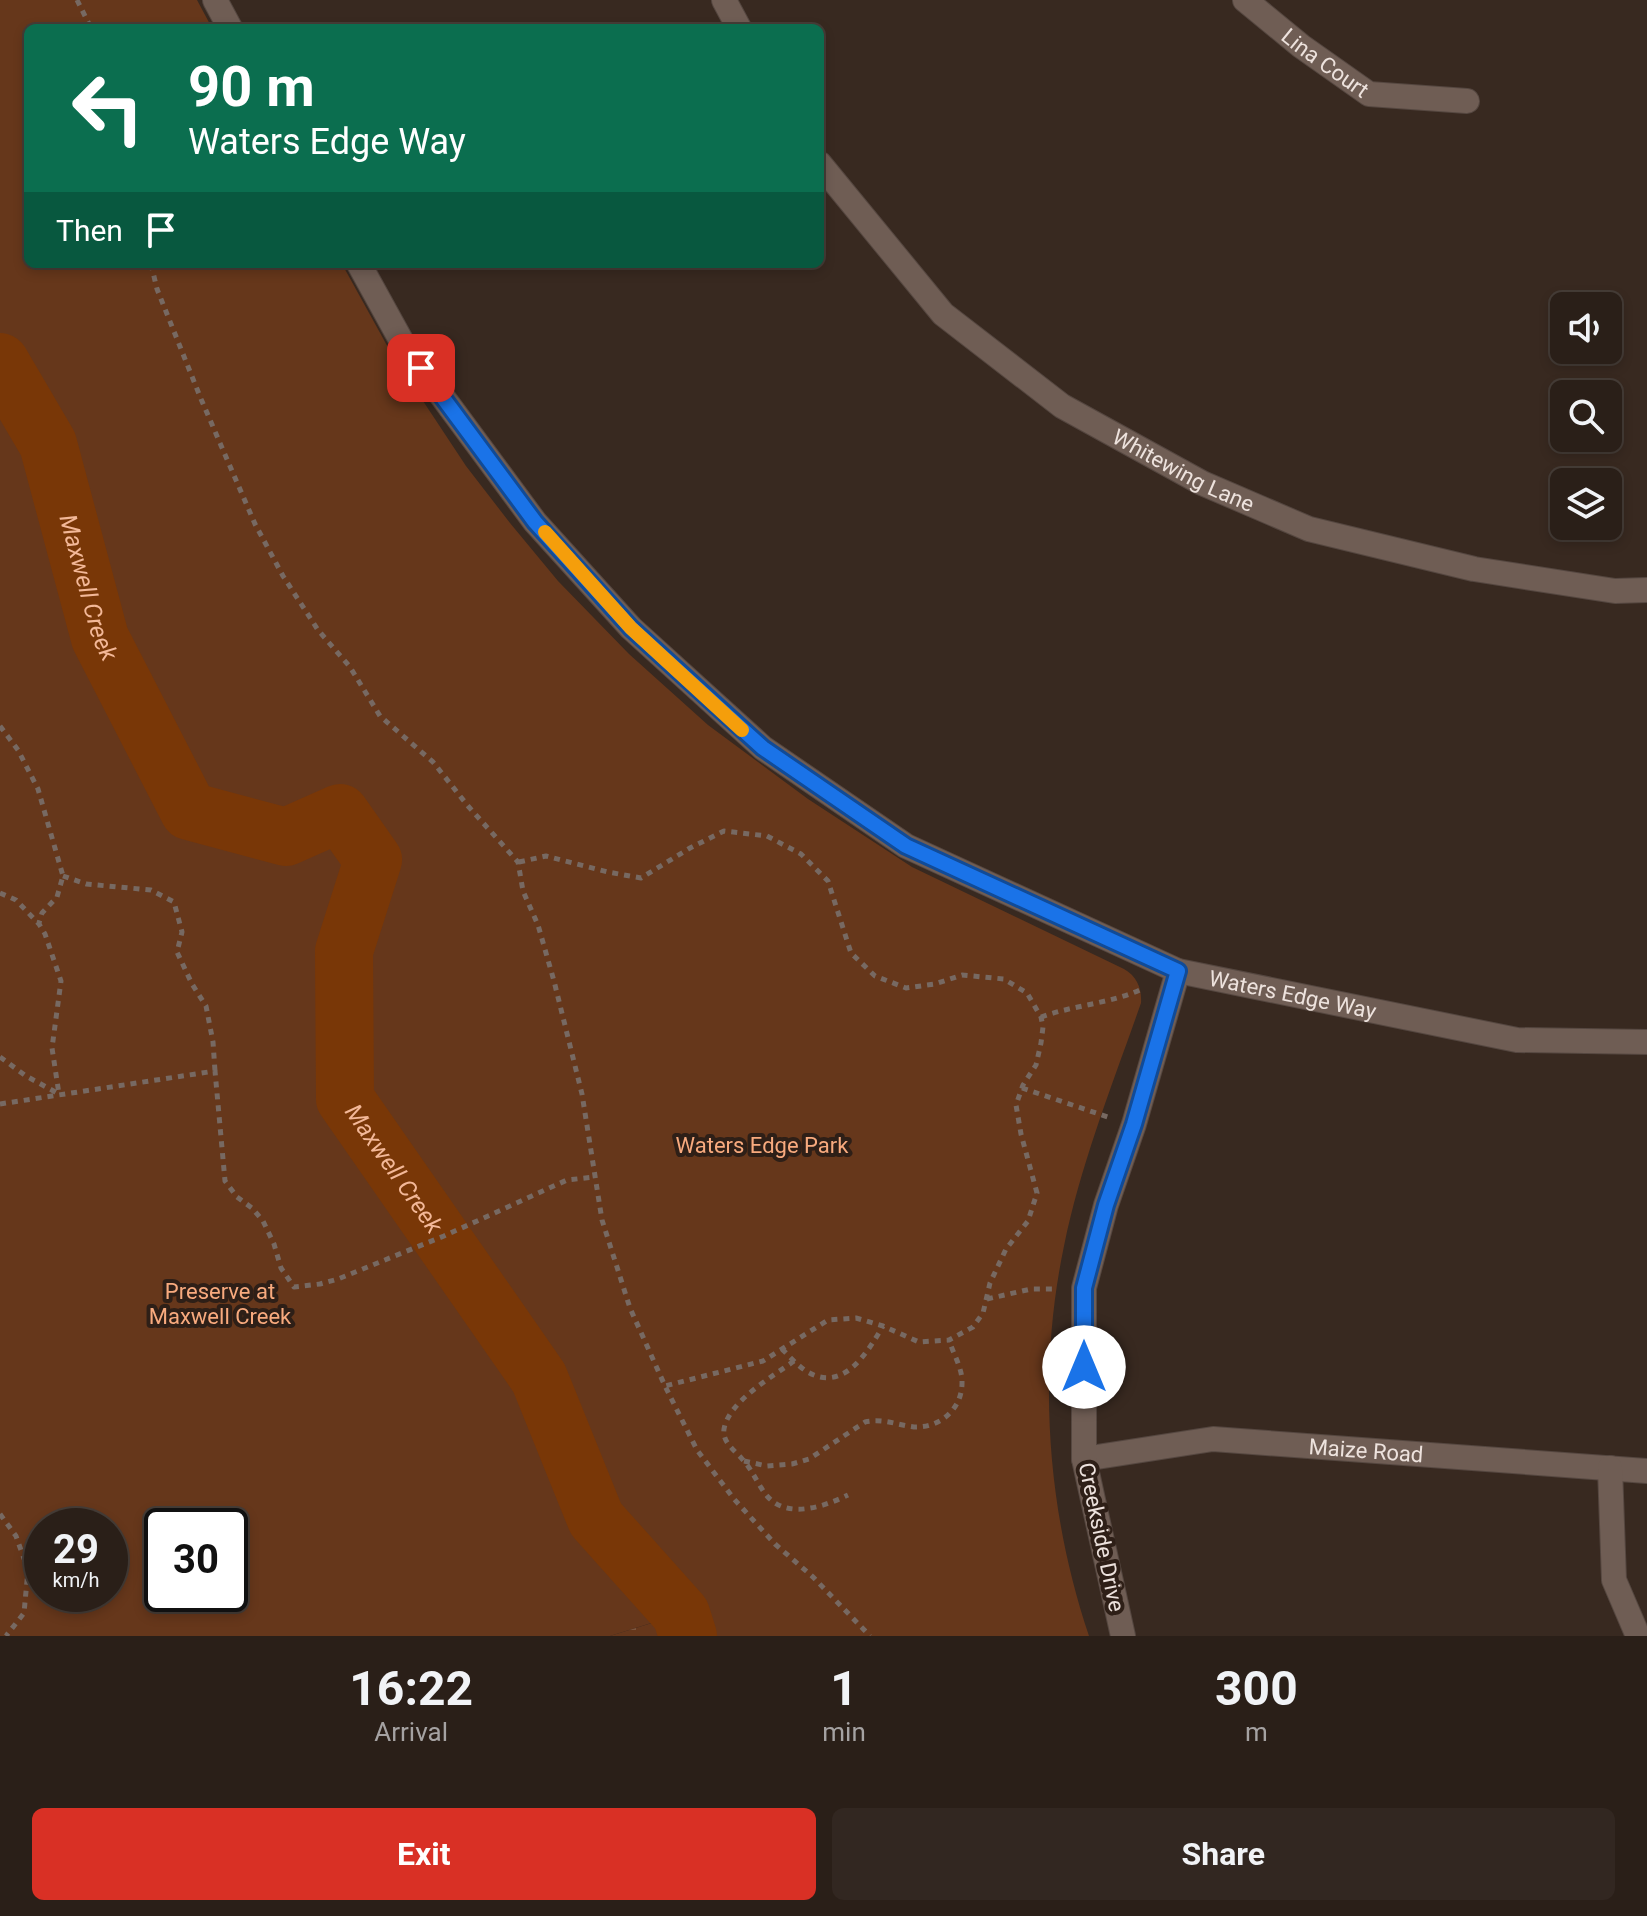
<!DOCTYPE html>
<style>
:root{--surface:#2a1f18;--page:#322721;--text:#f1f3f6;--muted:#a5a2a2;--line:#463d37;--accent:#d93025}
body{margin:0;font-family:Roboto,sans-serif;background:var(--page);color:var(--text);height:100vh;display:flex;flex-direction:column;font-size:30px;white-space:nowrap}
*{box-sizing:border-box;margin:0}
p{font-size:26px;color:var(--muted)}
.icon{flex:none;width:44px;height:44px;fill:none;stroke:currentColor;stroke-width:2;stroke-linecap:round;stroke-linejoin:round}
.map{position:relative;height:1636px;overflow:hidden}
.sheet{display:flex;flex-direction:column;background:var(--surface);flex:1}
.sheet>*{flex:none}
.banner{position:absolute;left:24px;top:24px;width:800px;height:244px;border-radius:12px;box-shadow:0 4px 12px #0003,0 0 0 2px var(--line);background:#0b6e4f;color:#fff;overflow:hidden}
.tools{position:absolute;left:1550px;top:292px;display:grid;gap:16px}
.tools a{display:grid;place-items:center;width:72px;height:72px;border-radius:12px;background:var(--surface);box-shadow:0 4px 12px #0003,0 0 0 2px var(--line);font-size:40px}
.speed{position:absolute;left:24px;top:1508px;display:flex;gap:16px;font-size:40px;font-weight:700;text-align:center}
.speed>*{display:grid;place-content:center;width:104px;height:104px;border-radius:50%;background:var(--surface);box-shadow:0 4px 12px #0003,0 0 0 2px var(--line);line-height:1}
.speed small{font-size:20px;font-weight:400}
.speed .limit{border:4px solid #111;border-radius:12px;background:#fff;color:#111}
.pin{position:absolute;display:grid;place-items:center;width:68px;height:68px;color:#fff;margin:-34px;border-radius:16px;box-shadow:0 4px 12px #0006}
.me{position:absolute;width:88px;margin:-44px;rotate:0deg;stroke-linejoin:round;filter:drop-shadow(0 0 6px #0008)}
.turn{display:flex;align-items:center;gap:28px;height:168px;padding:0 32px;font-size:36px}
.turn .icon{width:104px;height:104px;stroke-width:2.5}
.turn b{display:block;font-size:56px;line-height:68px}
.then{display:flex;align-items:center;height:76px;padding:0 32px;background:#0003;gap:16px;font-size:30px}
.eta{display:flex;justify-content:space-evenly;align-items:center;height:136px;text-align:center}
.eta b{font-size:48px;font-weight:700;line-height:56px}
.primary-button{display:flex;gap:16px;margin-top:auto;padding:16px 32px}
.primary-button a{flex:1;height:92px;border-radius:12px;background:var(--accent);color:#fff;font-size:32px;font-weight:700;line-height:92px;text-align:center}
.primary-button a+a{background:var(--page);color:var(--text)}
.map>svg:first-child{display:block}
.green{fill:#66371b;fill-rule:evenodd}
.cemetery{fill:url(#cemetery-stones)}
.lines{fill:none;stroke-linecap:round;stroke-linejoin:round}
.river{stroke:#793707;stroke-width:58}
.street-casing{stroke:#554740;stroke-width:26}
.path{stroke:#776962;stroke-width:5;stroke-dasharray:6 6;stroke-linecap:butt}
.street{stroke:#6f5d54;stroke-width:24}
.route-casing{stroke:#114b97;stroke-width:20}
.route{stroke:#1a73e8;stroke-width:14}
.slow{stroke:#f59e0b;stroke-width:14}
.labels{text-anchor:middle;stroke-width:8;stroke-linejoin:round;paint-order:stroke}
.street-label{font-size:22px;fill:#ede2dd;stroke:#2e1f17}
.park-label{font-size:22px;fill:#f8aa7e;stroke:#2e1f17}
.water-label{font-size:24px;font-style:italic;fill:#f3b898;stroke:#2e1f17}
</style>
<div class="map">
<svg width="1647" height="1636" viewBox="0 0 1647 1636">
<defs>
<pattern id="cemetery-stones" width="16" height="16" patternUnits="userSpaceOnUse" patternTransform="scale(2)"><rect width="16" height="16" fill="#66371b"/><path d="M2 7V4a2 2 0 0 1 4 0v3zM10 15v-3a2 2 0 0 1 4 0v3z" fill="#7c543c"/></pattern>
</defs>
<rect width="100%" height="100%" fill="#382920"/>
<path class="green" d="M0 0H197L212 28H28V264H342L390 351 466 466 510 523 558 581 629 654 708 725 808 799 912 867 1124 969C1137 976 1142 989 1141 1003 1113 1083 1081 1163 1064 1246 1037 1375 1047 1511 1089 1636H688L680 1614 610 1636H0ZM42 1526H110V1594H42ZM162 1526H230V1594H162Z"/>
<polygon class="cemetery" points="681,1614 688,1636 610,1636"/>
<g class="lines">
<path class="river" id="s1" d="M0 362 48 444 100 638 189 811 286 837 340 813 373 860 344 951 345 1099 539 1378 596 1519 681 1614 688 1636"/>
<defs>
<g id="street">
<polyline points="215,0 230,28"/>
<polyline points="724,0 739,28"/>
<path id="s2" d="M1245 0 1301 46 1369 94 1467 101"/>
<path id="s3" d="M820 164 943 314 1062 406 1202 483 1309 529 1474 569 1615 591 1647 590"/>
<path id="s4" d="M359 264 402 342 535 522 631 628 763 748 906 846 1178 971 1517 1040 1647 1042"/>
<path id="s5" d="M1084 1459 1213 1439 1647 1471"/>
<polyline points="1610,1468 1614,1580 1638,1636"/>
<polyline points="1123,1636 1084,1459 1084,1288 1106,1205 1134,1124 1178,971"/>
</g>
</defs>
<use href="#street" class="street-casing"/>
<g class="path">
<polyline points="77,0 91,28"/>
<polyline points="151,264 157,289 201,399 255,524 283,576 318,630 350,667 380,716 433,762 468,806 518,862 523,891 538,925 554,981 582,1094 602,1220 630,1308 665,1386 697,1450 734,1499 775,1544 813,1577 870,1636"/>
<polyline points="0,726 18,750 38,789 63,876 57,897 42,913 39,923"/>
<polyline points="519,862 546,856 608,872 641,878 690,848 724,831 767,836 801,854 828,881 851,953 875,976 906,988 935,984 962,975 1004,979 1027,993 1041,1017 1043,1027 1041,1043 1036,1065 1023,1085 1016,1105 1021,1134 1037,1193 1028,1221 1006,1249 990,1283 983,1313 973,1327 949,1340 919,1342 883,1326 856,1318 828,1320 763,1361 665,1386"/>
<polyline points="63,876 86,884 151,890 174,902 182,932 177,952 192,984 206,1006 213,1042 215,1071"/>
<polyline points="0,893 16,900 39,924 45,934 61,981 52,1048 59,1094"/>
<path d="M1041 1017C1074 1005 1114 1003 1144 988"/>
<polyline points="0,1057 26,1076 59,1094"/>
<polyline points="1022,1088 1108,1117"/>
<polyline points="0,1104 215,1071 225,1181 237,1197 252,1208 263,1221 274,1244 281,1268 294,1287 320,1284 338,1279 444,1236 567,1180 595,1177"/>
<polyline points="987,1299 1031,1289 1057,1289"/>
<path d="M782 1349C789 1356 797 1365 806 1371 843 1394 867 1353 883 1326"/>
<path d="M794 1361C772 1377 729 1401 724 1429 722 1443 736 1451 743 1460 753 1471 758 1485 767 1496 788 1520 825 1506 848 1495"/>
<path d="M744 1461 767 1466 792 1464 809 1459 865 1422C882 1418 898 1425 914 1427 941 1428 963 1408 962 1381 962 1368 953 1353 949 1340"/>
<polyline points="0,1514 16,1536 28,1570 24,1613 6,1636"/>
</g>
<use href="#street" class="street"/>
</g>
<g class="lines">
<defs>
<polyline id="route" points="421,368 535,522 631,628 763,748 906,846 1178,971 1134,1124 1106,1205 1084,1288 1084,1367"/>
</defs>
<use href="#route" class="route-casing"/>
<use href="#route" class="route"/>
<polyline class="slow" points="545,532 631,628 742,730"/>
</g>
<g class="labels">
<g class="street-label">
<text dy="8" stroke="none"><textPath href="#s2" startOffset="102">Lina Court</textPath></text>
<text dy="8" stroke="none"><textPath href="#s3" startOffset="482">Whitewing Lane</textPath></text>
<text dy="8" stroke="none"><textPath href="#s4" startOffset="1224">Waters Edge Way</textPath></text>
<text dy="8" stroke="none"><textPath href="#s5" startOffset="284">Maize Road</textPath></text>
<text transform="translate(1102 1537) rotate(78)" y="8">Creekside Drive</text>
</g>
<g class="park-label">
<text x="762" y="1153">Waters Edge Park</text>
<text x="220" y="1299">Preserve at<tspan x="220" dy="25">Maxwell Creek</tspan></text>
</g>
<g class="water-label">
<text dy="8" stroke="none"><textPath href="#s1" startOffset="244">Maxwell Creek</textPath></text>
<text dy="8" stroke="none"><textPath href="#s1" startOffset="1036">Maxwell Creek</textPath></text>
</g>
</g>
</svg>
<div class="tools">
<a><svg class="icon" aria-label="sound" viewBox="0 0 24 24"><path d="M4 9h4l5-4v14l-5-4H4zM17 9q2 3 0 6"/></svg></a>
<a><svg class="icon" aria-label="search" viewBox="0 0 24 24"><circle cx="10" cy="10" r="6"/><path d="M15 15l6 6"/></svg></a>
<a><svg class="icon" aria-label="layers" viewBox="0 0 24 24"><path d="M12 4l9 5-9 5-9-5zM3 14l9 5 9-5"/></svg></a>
</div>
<div class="speed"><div>29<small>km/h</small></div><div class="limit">30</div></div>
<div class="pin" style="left:421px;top:368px;background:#d93025"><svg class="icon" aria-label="arrive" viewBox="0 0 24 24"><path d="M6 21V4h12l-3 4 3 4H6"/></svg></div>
<svg class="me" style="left:1084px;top:1367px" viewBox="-20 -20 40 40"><circle r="19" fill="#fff"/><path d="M0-13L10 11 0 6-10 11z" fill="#1a73e8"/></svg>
<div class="banner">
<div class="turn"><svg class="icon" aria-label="left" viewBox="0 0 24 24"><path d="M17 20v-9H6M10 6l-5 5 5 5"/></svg><div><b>90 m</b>Waters Edge Way</div></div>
<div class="then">Then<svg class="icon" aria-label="arrive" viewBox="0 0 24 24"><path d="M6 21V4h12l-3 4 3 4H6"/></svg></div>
</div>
</div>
<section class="sheet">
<div class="eta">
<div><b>16:22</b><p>Arrival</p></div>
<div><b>1</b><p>min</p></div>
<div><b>300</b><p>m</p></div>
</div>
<div class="primary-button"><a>Exit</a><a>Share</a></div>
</section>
